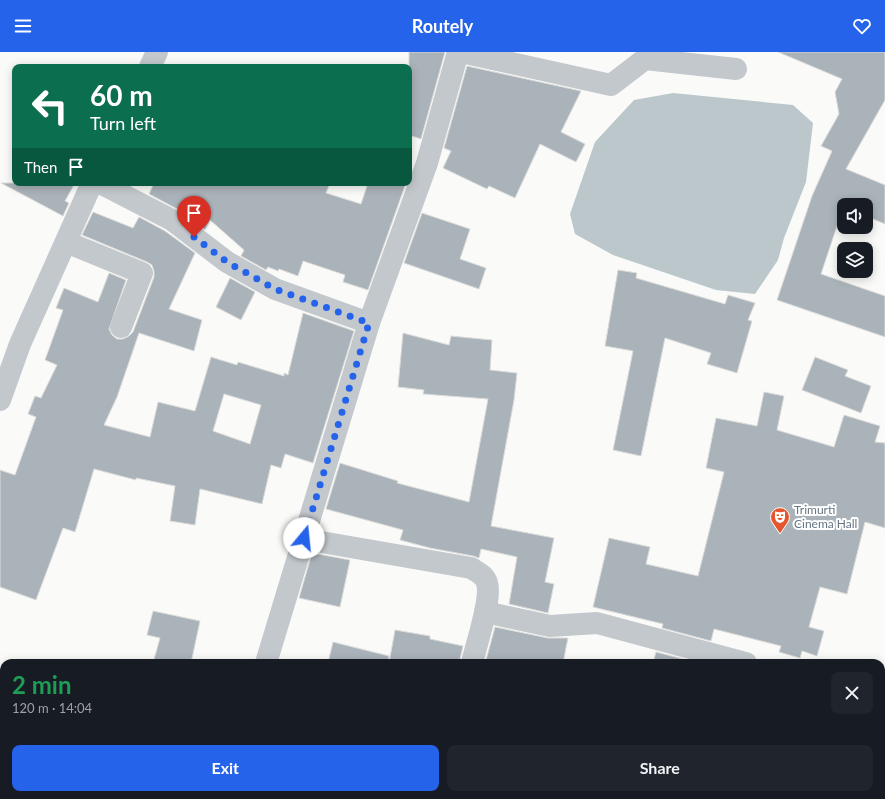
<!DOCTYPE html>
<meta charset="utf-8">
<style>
:root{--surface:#171b24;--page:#20242c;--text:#f1f3f6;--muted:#9ea1a6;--accent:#2563eb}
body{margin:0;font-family:Lato,sans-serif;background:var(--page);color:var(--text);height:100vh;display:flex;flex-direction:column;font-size:15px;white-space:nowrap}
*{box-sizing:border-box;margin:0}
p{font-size:13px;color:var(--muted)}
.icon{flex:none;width:22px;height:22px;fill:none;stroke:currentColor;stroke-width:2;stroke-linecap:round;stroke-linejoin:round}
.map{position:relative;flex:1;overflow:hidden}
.drawer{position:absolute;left:0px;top:607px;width:885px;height:140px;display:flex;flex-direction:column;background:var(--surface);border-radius:12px 12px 0 0;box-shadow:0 2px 10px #0003}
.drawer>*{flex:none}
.guide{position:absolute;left:12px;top:12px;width:400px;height:122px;border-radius:8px;box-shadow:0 2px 10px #0003;background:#0b6e4f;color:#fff;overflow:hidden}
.tools{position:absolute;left:837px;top:146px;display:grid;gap:8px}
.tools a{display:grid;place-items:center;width:36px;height:36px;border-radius:8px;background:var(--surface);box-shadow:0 2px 10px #0003;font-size:20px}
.pin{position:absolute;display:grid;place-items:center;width:34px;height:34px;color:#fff;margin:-41px -17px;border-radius:50% 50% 50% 0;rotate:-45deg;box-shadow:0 0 4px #0007}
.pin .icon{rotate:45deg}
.me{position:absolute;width:44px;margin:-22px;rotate:17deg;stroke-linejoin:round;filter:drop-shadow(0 0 3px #0008)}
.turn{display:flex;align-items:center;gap:14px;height:84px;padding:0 12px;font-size:18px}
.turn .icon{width:52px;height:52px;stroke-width:2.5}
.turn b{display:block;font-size:28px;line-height:34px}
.then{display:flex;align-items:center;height:38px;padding:0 12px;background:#0003;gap:8px;font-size:15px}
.round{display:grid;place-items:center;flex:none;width:42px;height:42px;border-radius:8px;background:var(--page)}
.head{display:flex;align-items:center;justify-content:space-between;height:68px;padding:0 12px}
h1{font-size:24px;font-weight:700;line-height:30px;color:#1e9e55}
.button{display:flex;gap:8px;margin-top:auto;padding:8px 12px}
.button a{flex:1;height:46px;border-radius:8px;background:var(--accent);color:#fff;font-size:16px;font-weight:700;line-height:46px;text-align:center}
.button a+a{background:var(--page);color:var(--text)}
header{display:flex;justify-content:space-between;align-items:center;height:52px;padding:0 12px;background:var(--accent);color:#fff;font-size:18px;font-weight:700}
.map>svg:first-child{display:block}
.water{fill:#bbc7cb}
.building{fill:#aab3b9;stroke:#dcdcda;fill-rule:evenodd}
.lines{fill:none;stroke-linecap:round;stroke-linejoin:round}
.minor{stroke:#c3c8cc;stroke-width:22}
.route{stroke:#2563eb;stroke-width:7;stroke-dasharray:0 12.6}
.labels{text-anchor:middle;stroke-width:4;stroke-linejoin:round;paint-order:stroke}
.poi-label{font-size:12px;fill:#657683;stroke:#fff;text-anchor:start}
</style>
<header><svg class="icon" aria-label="menu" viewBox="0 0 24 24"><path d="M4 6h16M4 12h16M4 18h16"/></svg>Routely<svg class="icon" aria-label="heart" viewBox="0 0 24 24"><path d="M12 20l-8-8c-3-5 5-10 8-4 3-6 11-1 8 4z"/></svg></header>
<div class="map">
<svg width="885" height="747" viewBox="0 0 885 747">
<rect width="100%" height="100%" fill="#fafaf8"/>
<polygon class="water" points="673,41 793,53 813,71 806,130 784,186 778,208 755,242 716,238 613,203 575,182 570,162 595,90 634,48"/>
<g class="building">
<polygon points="409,0 445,0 421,87 409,83"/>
<polygon points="778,0 885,0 885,48 846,117 885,133 885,172 866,164 866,153 844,153 821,222 885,244 885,285 777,248 812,144 832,99 821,94 839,62 835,40 842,27"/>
<polygon points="467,14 581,39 561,80 585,92 576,110 540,92 515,146 489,134 487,137 443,116 451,99 444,96"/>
<polygon points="1,131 75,131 65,149 69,151 63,164"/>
<polygon points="154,131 330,131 326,141 361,152 368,131 406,131 368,238 343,230 345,223 303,209 298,224 279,217 278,219 268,215 266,218 241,204 244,198 210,168 205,178 179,158 149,142"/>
<path d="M93 160 133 176 139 165 165 179 195 201 169 257 202 268 194 299 139 281 117 345 104 373 150 385 158 350 195 359 211 305 237 313 238 310 284 324V321L288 323 303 261 354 279 313 411 285 402 281 416 271 413 262 452 200 437 195 473 170 469 175 434 136 426V428L94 417 75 480 63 476 36 548 0 535V418L15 423 36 365 28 362 35 344 41 346 57 313 45 308 63 258 56 256 64 236 98 250 109 221 126 228 109 277 112 283 117 287H123L129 284 133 280 154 225V219L152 213 147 210 82 183ZM224 342 261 353 250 392 213 379Z"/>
<polygon points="422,161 470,177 460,207 486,216 479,237 404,211"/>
<polygon points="618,218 637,221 636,226 725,252 728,243 755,251 748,268 752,269 737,321 707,312 711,301 665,286 641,404 613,398 633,299 605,294"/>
<polygon points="230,226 255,240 241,268 216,255"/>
<polygon points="403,281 449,293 451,284 492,288 490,318 517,321 514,348 491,474 554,486 545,530 554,532 548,561 509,552 517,505 481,497 479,506 473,504 430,496 400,488 403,478 326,457 340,411 398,429 397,431 469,450 488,347 423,342 424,338 398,335"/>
<polygon points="815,305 848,318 845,324 871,334 861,361 802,338"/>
<polygon points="764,340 784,344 777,378 834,395 844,363 880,374 875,390 885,391 885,476 865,470 847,542 820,535 809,575 824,579 817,604 802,599 800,606 779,600 781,594 714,577 711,589 662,576 663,572 593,555 609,486 650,495 646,512 698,524 724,420 706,416 716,366 757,374"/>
<polygon points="312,501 350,508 340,555 299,546"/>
<polygon points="153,559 200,569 191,611 153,611 160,586 147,583"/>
<polygon points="495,575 548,586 568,586 563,611 504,611 486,608"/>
<polygon points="395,578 430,584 430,587 463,594 459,611 389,611"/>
<polygon points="333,590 389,604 388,611 328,611"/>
<polygon points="656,600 698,611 653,611"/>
</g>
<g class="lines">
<g class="minor">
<polyline points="461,0 611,33 645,7 736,17"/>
<polyline points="150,15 157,0"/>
<polyline points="100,131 172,168 227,210 275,237 369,271"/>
<polyline points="66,190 142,221 121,275"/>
<polyline points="0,348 20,292 92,131"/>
<path d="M304 487 471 516C477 520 485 523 487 531 492 547 476 593 472 611"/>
<polyline points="485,560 550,574 597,571 746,611"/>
<polyline points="266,611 369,271 427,111 458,0"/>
<polyline points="881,645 885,646"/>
<polyline points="0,689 4,690"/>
<polyline points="881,717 885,703"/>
<polyline points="156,743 168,747"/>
<polyline points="224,747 226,743"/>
<polyline points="440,747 441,743"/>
<polyline points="680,747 681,743"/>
<polyline points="873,747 874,743"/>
</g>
</g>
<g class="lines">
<polyline class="route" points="194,185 227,210 275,237 369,271 304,486"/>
</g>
<defs>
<symbol id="theatre-pin" viewBox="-11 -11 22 30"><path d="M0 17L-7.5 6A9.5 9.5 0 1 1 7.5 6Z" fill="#e4572e" stroke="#fff"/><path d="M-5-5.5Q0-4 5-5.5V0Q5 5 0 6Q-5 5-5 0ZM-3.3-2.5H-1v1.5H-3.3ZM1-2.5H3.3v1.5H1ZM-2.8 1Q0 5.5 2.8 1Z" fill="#fff"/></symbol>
</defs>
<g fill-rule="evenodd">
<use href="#theatre-pin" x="769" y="454" width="22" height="30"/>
</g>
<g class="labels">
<g class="poi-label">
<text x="794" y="462">Trimurti<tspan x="794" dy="14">Cinema Hall</tspan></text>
</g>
</g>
</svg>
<div class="tools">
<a><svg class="icon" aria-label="sound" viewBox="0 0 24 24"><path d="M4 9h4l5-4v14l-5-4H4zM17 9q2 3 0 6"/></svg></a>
<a><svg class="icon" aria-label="layers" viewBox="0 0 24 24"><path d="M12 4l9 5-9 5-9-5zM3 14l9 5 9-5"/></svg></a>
</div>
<div class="pin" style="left:194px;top:185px;background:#d93025"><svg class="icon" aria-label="arrive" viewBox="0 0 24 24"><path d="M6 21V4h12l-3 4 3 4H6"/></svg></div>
<svg class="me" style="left:304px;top:486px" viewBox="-20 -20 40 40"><circle r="19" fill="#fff"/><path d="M0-13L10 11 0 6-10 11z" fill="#2563eb"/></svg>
<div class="guide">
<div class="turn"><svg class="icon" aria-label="left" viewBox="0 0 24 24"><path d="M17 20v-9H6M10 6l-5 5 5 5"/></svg><div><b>60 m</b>Turn left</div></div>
<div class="then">Then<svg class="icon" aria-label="arrive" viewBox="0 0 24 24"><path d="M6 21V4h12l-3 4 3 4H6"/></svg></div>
</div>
<section class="drawer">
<div class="head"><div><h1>2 min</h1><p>120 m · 14:04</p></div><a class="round"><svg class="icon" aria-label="close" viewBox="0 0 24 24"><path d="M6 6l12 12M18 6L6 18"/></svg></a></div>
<div class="button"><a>Exit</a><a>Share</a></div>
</section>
</div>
